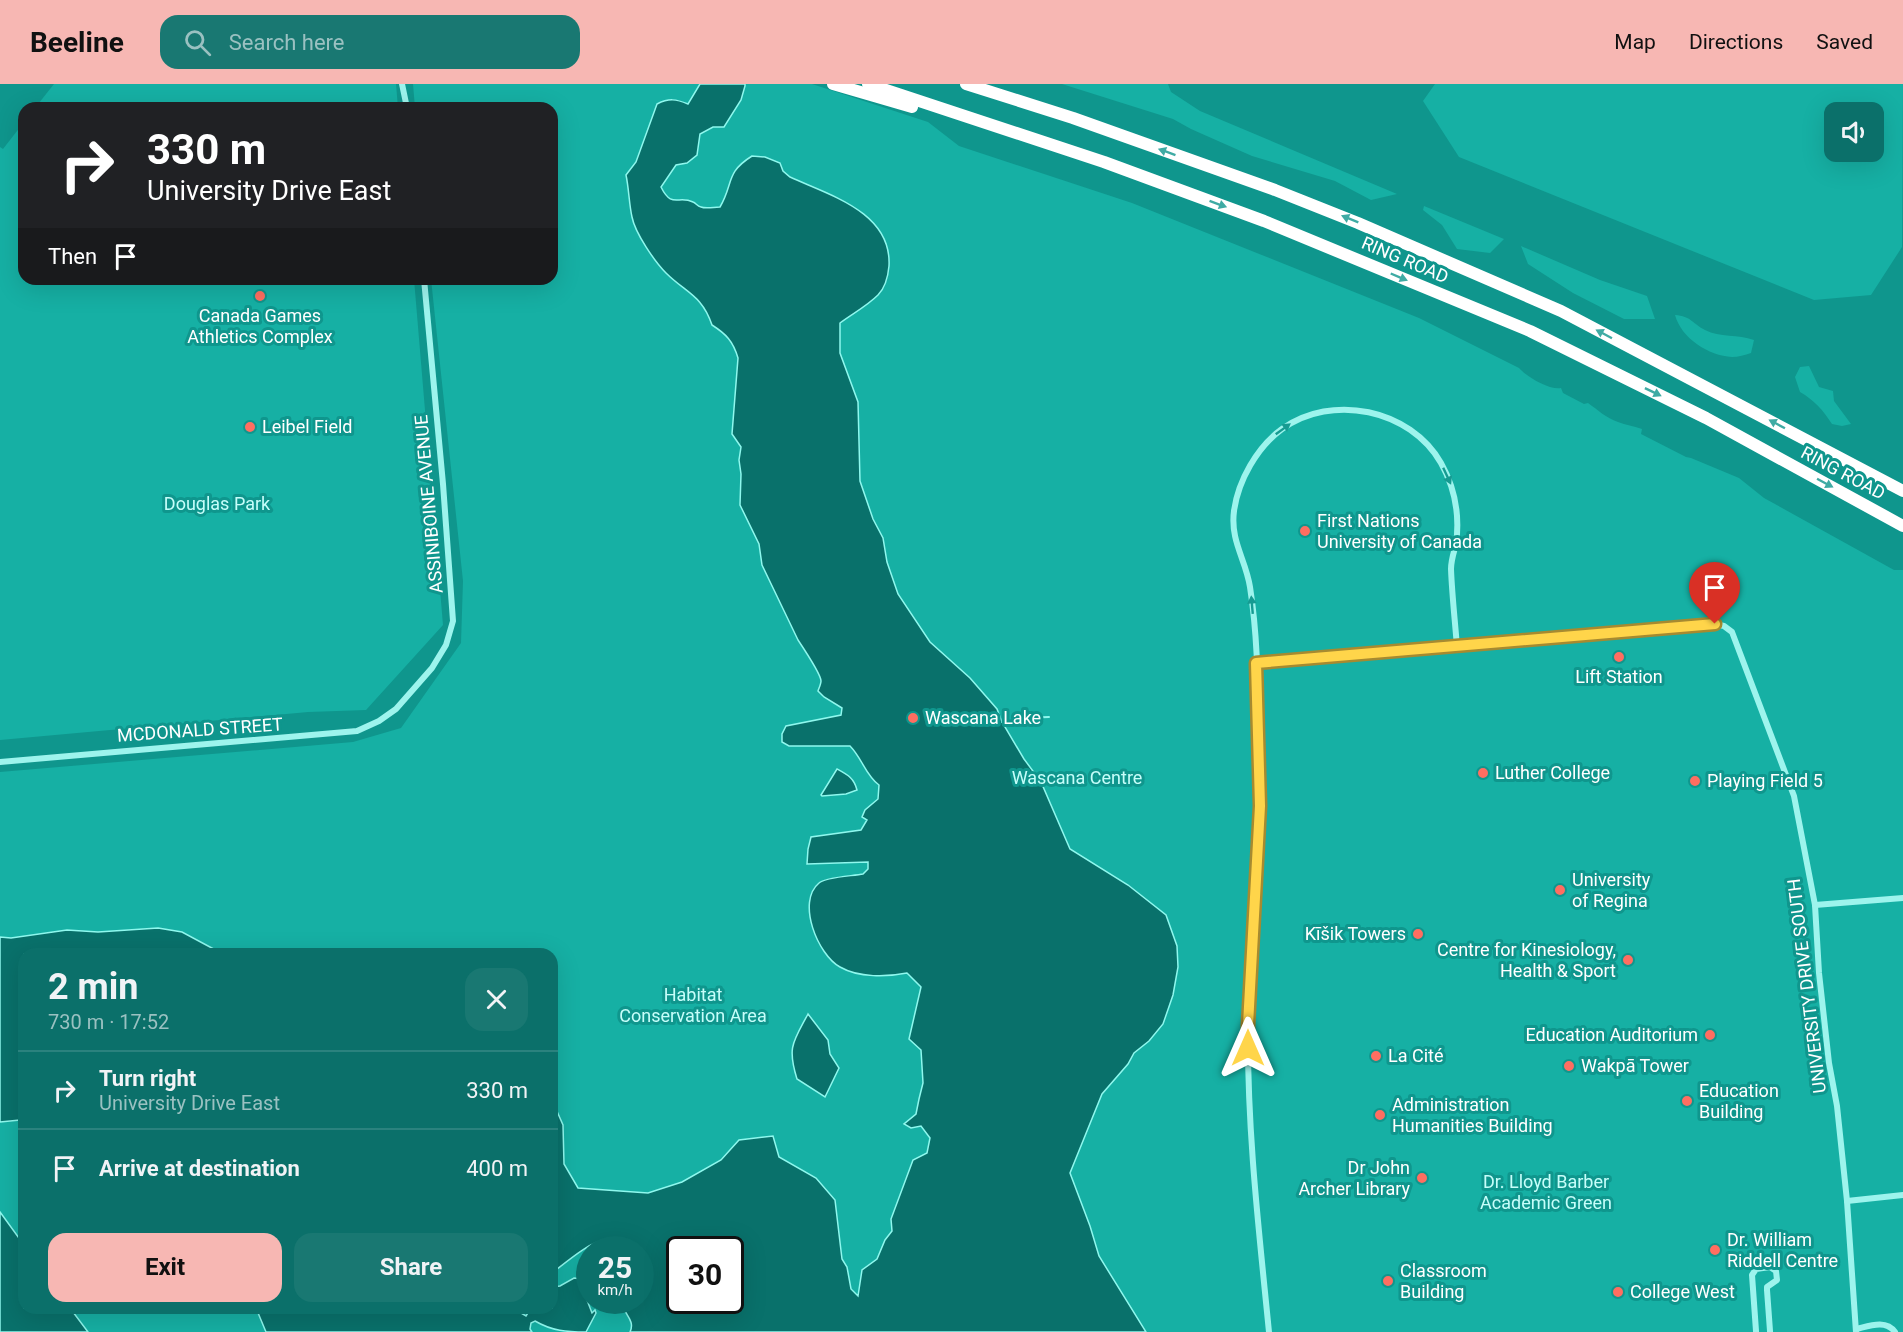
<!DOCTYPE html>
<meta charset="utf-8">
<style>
:root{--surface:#0b706a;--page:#197872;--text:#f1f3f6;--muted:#9ac1c1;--line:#2b827e;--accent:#f7b7b3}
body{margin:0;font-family:Roboto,sans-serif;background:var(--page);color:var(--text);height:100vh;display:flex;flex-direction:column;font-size:22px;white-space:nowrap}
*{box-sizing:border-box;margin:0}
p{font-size:20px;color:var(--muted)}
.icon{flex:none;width:33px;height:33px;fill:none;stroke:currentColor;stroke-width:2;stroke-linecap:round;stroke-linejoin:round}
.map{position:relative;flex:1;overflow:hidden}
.side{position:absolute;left:18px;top:864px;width:540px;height:366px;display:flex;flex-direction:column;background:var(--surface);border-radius:18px;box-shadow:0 6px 24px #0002}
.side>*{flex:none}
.banner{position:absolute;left:18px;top:18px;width:540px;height:183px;border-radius:18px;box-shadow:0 6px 24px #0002;background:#202124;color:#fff;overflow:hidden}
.buttons{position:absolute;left:1824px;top:18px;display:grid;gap:12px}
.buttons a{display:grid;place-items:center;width:60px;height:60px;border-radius:12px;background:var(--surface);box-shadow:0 6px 24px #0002;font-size:30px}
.speed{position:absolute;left:576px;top:1152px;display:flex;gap:12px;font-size:30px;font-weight:700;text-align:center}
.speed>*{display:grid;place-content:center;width:78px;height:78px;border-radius:50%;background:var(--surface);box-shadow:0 6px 24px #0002;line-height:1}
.speed small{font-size:15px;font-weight:400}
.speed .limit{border:3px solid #111;border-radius:9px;background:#fff;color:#111}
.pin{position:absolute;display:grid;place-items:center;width:51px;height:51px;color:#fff;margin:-62px -26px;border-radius:50% 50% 50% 0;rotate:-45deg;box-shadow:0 0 6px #0007}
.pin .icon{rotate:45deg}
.me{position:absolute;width:66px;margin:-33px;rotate:0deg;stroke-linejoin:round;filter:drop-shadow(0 0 4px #0008)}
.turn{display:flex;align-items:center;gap:21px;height:126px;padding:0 30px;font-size:27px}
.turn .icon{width:78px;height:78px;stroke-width:2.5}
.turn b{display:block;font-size:42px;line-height:51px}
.then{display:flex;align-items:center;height:57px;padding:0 30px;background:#0003;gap:12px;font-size:22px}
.round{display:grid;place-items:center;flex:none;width:63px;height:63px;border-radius:18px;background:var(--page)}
.headline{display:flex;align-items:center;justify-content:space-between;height:102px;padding:0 30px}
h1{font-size:36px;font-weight:700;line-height:45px}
.action{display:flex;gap:12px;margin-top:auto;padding:12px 30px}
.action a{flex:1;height:69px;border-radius:18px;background:var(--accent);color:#111;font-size:24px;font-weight:700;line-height:69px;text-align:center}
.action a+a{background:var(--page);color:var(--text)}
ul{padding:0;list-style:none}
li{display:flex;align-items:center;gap:18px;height:78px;padding:0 30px;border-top:2px solid var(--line)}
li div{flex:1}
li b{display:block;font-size:22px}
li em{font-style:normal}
header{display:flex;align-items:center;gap:36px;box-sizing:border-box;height:84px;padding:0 30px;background:var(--accent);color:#111}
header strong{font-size:28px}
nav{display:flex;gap:33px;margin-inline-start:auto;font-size:21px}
.search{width:420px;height:54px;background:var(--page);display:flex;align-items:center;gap:15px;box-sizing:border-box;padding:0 21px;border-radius:18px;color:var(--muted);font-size:22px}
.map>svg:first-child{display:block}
.green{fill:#16b0a4;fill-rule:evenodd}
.water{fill:#09716b;stroke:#8ff8ee;stroke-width:1.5;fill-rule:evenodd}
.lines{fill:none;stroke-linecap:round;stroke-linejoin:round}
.stream{stroke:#8ff8ee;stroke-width:2}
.street{stroke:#9df4ed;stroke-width:6}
.highway{stroke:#fff;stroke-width:12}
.oneway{fill:#3faba4}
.oneway2{fill:#169b92}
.route-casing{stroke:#a68a30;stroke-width:15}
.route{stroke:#ffd54a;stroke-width:10}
.poi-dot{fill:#ff6e61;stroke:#0f968d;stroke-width:2}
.labels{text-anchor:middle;stroke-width:6;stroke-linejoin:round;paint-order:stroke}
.street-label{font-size:18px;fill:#fff;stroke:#0f968d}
.poi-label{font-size:18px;fill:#fff;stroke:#0f968d;text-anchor:start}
.park-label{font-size:18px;fill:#c6fefa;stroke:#0f968d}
</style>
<header>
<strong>Beeline</strong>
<div class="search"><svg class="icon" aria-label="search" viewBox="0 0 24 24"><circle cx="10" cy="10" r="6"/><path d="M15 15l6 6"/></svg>Search here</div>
<nav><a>Map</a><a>Directions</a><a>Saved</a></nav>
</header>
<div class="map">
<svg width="1903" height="1248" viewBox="0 0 1903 1248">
<rect width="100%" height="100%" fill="#0f968d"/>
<g class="green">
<polygon points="54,0 396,0 398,24 35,24"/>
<path d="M413 0H812L928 38 959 62 1132 119 1419 234 1519 284C1527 293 1549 306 1561 304L1563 309 1584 320 1588 319C1598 326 1606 334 1618 338 1626 341 1633 342 1642 345L1641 350 1686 373 1691 374 1739 394 1764 414 1894 486H1903V1248H0V688L353 658 401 644 461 559 463 497 431 195H552V24H415ZM24 870H552V1224H24ZM590 1166H640V1216H590ZM680 1166H730V1216H680Z"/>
<polygon points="1062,0 1168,0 1171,8 1200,27 1397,110 1371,116 1335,97 1252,72 1191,45 1173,35"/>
<path d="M1435 0H1903L1902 163 1871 211 1814 216 1459 73 1423 17ZM1874 28V68H1834V28Z"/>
<polygon points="24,38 24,195 414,195 443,541 366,626 308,628 0,656 0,63 3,65"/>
<polygon points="1424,122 1504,155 1490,169 1457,165 1442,141 1423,126"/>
<polygon points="1521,162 1600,196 1647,212 1655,235 1624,235 1573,209 1528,180"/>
<path d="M1675 231C1691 232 1693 240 1705 246 1720 254 1738 250 1754 256L1751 269C1745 271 1738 273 1732 273 1709 272 1681 254 1675 231Z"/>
<path d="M1809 282 1819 303 1833 307 1834 317 1851 340 1842 342 1832 340C1823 326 1814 316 1800 308L1795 293 1800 283Z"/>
</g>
<g class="water">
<path d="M700 0H745V2L741 16 724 43H713L700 50 697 71 687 79 676 81 661 103C672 125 678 111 693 118 696 119 697 122 701 123 706 125 714 123 720 123 734 99 725 89 752 72L765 73 780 79 783 87 790 93C829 111 892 128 889 182 888 193 886 203 878 211 867 222 852 230 840 239V269L858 318 860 397 873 435 883 454 887 478 898 510 930 558 970 594 997 625 1002 638 1024 675 1041 698 1070 765 1128 801 1166 831 1177 862 1178 883 1173 911 1163 940 1149 957 1134 969 1128 980 1102 1010 1070 1089 1090 1142 1099 1172 1146 1248H630C636 1235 622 1230 622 1217L640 1216V1166L620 1165 619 1161C614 1160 612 1156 606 1156 591 1156 564 1180 552 1189V1016L563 1041 564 1080 578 1104 648 1109 682 1098 721 1076 739 1056 773 1052 779 1073 816 1094 835 1116 842 1175 847 1183 851 1205 858 1212 862 1186 877 1175 885 1156 892 1147 891 1135 913 1076 927 1069 930 1054 921 1042 911 1044 904 1040 916 1030 919 1015 923 999 921 966 909 955 921 903 907 889C887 893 859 894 840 883 818 871 796 818 819 799 825 793 853 792 863 790L868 785V778L807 780 808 765 811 753 861 746 867 736 862 733 865 726 878 715 879 701C866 692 862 674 850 662H789L782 658V650L786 642 841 631 842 624 824 613 818 607C819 604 821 600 821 597 821 591 802 562 798 556L762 481 759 460 740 421 741 390 739 376 741 363 732 350 738 274C733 257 726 250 712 241 702 211 686 209 666 189 655 178 635 149 632 133 629 120 629 105 626 91L636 78 657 20C669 14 676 15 688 20ZM680 1166H730V1216H680Z"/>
<path d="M837 685C848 691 854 694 857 706L846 710 822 712 821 711Z"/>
<polygon points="158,844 182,848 223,870 24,870 24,1038 20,1036 0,1038 0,853 11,854 67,846 98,848"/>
<path d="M808 930 828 956 830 970 839 984 825 1013 797 995C787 963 793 958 808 930Z"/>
<polygon points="0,1128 24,1161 24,1224 70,1224 88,1248 0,1248"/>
<path d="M574 1194 589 1196V1210L587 1216 592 1229 595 1226 596 1229 586 1248C567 1248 552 1247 535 1237L531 1239 530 1245 532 1248H266L256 1224H525L521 1229 526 1232 531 1224H552V1203L560 1202Z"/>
</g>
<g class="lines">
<polyline class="stream" points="1002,638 1014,638 1021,634 1049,633"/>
<g class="street">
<polyline points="402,0 407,24"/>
<polyline points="1256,579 1715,540 1724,542 1732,548 1794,712 1815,821 1819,889 1829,979 1837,1022 1847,1117 1856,1248"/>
<polyline points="0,678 357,647 379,637 396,625 432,584 446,561 453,537 443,400 424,195"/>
<polyline points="1815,821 1903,814"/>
<polyline points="1847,1117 1903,1111"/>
<path d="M1856 1245C1869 1242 1886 1235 1895 1248"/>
<polyline points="1756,1247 1752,1191 1756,1185 1770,1183 1776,1187 1777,1196 1767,1203 1767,1206 1770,1247"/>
<path d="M1269 1248C1259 1147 1247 1046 1248 944 1248 918 1250 892 1252 866 1256 797 1261 728 1259 658 1258 607 1258 554 1250 503 1246 476 1230 457 1234 427 1238 397 1257 363 1282 345 1332 309 1410 325 1441 379 1455 404 1460 431 1456 460 1454 468 1451 476 1451 485 1452 511 1455 537 1457 563"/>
</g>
<g class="highway">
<polyline points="833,0 912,23"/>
<polyline points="868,0 1104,78 1264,137 1530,247 1706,334 1903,442"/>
<polyline points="966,0 1073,34 1275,106 1358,139 1561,227 1903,407"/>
</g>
</g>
<defs><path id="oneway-solid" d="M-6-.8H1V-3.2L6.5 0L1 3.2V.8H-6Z" transform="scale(1.5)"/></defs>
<g class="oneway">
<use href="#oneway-solid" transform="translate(1167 68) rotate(-160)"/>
<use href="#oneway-solid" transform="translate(1218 120) rotate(20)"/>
<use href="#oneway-solid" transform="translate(1350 135) rotate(-158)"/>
<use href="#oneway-solid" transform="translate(1399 193) rotate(23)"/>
<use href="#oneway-solid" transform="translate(1604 250) rotate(-152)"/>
<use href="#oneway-solid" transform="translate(1653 308) rotate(26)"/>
<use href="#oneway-solid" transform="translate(1777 340) rotate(-152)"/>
<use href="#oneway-solid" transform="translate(1825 399) rotate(28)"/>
</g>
<g class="oneway2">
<use href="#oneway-solid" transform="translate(1283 345) rotate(-36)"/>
<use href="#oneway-solid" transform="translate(1447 392) rotate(65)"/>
<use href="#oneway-solid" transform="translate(1252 521) rotate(-95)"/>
</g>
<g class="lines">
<defs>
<polyline id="route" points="1248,964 1248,941 1260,722 1256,579 1715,540"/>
</defs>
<use href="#route" class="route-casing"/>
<use href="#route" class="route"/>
</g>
<g class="poi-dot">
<circle cx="260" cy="212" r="6"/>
<circle cx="250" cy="343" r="6"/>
<circle cx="1305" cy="447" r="6"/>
<circle cx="1619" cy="573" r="6"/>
<circle cx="913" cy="634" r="6"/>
<circle cx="1483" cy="689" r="6"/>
<circle cx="1695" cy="697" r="6"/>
<circle cx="1560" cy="806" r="6"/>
<circle cx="1418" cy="850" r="6"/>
<circle cx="1628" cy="876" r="6"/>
<circle cx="1710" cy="951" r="6"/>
<circle cx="1376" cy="972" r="6"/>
<circle cx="1569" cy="982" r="6"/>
<circle cx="1687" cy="1017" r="6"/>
<circle cx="1380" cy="1031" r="6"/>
<circle cx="1422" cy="1094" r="6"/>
<circle cx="1715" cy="1166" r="6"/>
<circle cx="1388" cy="1197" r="6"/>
<circle cx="1618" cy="1208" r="6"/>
</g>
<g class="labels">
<g class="street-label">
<text transform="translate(1405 176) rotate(23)" y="6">RING ROAD</text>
<text transform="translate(1843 389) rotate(28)" y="6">RING ROAD</text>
<text transform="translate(429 420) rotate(-95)" y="6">ASSINIBOINE AVENUE</text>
<text transform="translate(200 646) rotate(-4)" y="6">MCDONALD STREET</text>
<text transform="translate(1807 902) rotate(-97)" y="6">UNIVERSITY DRIVE SOUTH</text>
</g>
<g class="poi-label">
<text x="260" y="238" text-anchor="middle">Canada Games<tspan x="260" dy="21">Athletics Complex</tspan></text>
<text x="262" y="349">Leibel Field</text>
<text x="1317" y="443">First Nations<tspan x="1317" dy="21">University of Canada</tspan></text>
<text x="1619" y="599" text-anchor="middle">Lift Station</text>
<text x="925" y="640">Wascana Lake</text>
<text x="1495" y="695">Luther College</text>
<text x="1707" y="703">Playing Field 5</text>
<text x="1572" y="802">University<tspan x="1572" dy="21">of Regina</tspan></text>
<text x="1406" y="856" text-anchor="end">Kīšik Towers</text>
<text x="1616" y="872" text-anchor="end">Centre for Kinesiology,<tspan x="1616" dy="21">Health &amp; Sport</tspan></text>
<text x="1698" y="957" text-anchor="end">Education Auditorium</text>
<text x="1388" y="978">La Cité</text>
<text x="1581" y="988">Wakpā Tower</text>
<text x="1699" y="1013">Education<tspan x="1699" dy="21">Building</tspan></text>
<text x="1392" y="1027">Administration<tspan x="1392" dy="21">Humanities Building</tspan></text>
<text x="1410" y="1090" text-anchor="end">Dr John<tspan x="1410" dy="21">Archer Library</tspan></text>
<text x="1727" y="1162">Dr. William<tspan x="1727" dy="21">Riddell Centre</tspan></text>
<text x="1400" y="1193">Classroom<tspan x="1400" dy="21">Building</tspan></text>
<text x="1630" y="1214">College West</text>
</g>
<g class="park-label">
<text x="217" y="426">Douglas Park</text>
<text x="1077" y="700">Wascana Centre</text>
<text x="693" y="917">Habitat<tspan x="693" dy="21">Conservation Area</tspan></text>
<text x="1546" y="1104">Dr. Lloyd Barber<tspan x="1546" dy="21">Academic Green</tspan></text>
</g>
</g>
</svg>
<div class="buttons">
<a><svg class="icon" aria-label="sound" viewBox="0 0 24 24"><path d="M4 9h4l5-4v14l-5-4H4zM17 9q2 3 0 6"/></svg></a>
</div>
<div class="speed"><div>25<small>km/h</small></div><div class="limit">30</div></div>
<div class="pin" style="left:1715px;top:540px;background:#d93025"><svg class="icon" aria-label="arrive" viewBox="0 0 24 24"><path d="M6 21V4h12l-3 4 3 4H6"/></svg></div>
<svg class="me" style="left:1248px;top:964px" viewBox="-20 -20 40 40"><path d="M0-17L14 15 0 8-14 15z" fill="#ffd54a" stroke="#fff" stroke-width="4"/></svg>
<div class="banner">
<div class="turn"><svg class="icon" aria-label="right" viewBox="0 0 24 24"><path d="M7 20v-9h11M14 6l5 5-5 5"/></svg><div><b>330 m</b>University Drive East</div></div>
<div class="then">Then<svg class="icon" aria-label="arrive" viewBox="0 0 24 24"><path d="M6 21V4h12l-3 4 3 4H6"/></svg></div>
</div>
<section class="side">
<div class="headline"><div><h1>2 min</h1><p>730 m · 17:52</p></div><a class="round"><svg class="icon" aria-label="close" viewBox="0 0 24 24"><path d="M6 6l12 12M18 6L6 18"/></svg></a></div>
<ul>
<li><svg class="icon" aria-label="right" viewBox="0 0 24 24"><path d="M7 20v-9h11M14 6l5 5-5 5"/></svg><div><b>Turn right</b><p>University Drive East</p></div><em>330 m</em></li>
<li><svg class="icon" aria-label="arrive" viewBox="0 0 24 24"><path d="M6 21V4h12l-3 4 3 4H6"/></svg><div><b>Arrive at destination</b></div><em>400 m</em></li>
</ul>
<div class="action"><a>Exit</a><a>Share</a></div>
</section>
</div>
